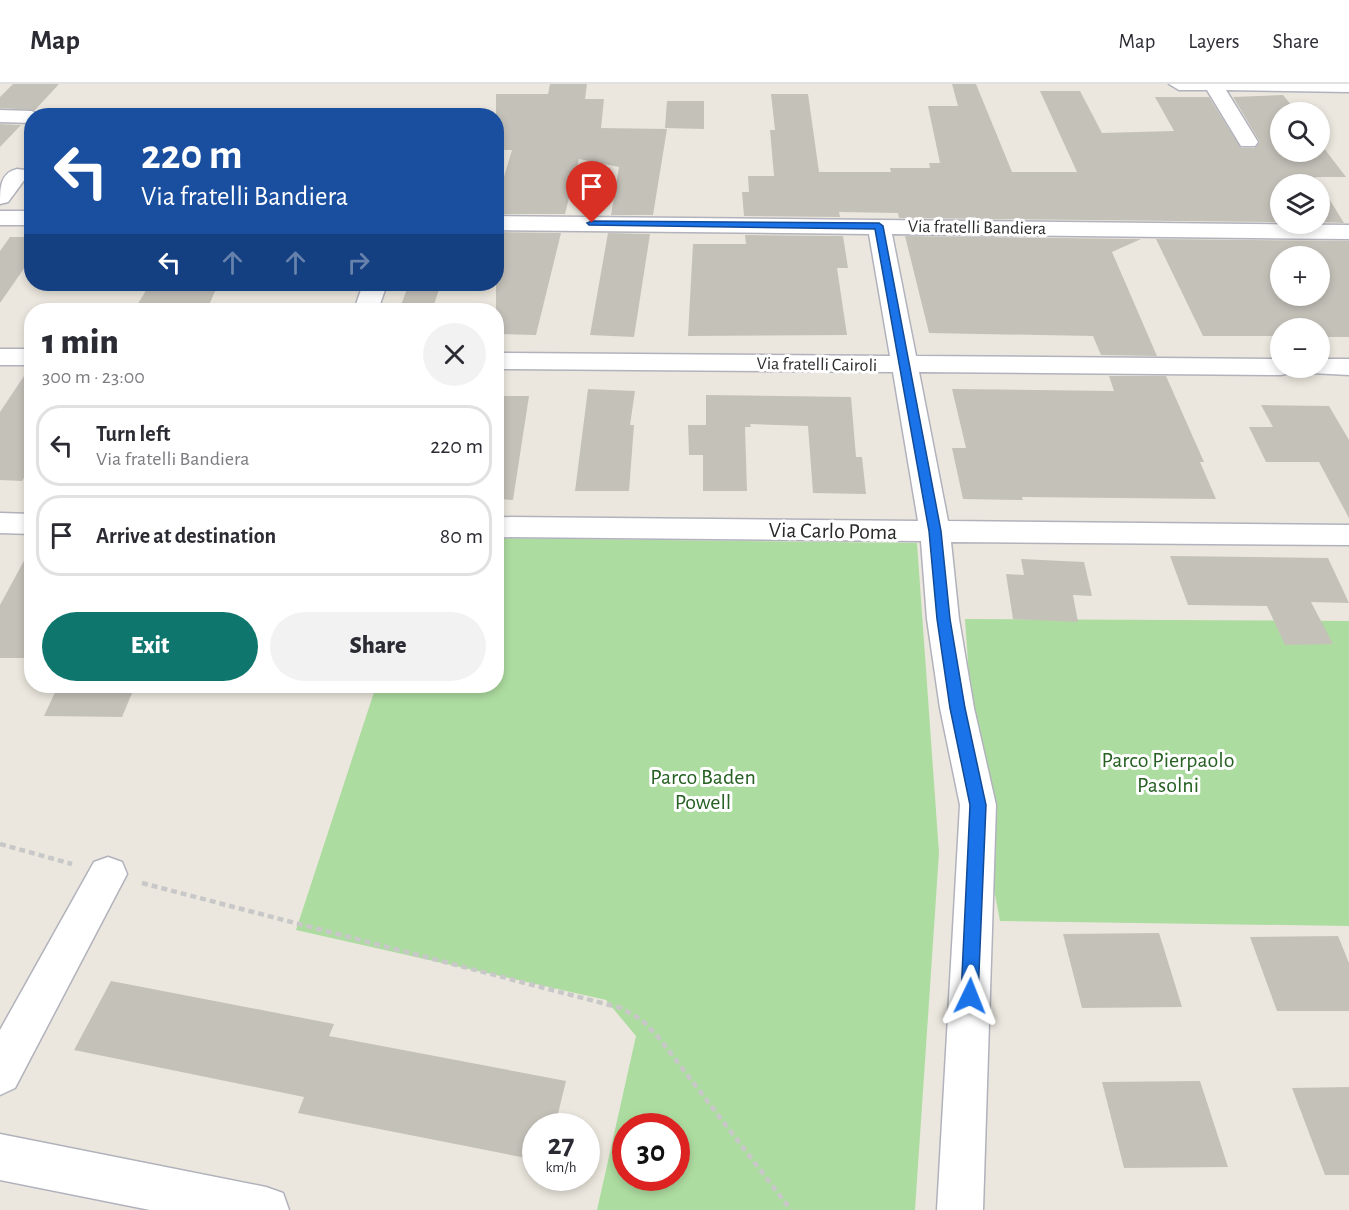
<!DOCTYPE html>
<meta charset="utf-8">
<style>
:root{--surface:#fff;--page:#f2f2f3;--text:#2b2b33;--muted:#7c7c81;--line:#e1e1e2;--accent:#0f766e}
body{margin:0;font-family:"Alegreya Sans",sans-serif;background:var(--page);color:var(--text);height:100vh;display:flex;flex-direction:column;font-size:22px;white-space:nowrap}
*{box-sizing:border-box;margin:0}
p{font-size:20px;color:var(--muted)}
.icon{flex:none;width:33px;height:33px;fill:none;stroke:currentColor;stroke-width:2;stroke-linecap:round;stroke-linejoin:round}
.map{position:relative;flex:1;overflow:hidden}
.side{position:absolute;left:24px;top:219px;width:480px;height:390px;display:flex;flex-direction:column;background:var(--surface);border-radius:24px;box-shadow:0 3px 9px #0003}
.side>*{flex:none}
.hud{position:absolute;left:24px;top:24px;width:480px;height:183px;border-radius:24px;box-shadow:0 3px 9px #0003;background:#1a4fa0;color:#fff;overflow:hidden}
.buttons{position:absolute;left:1270px;top:18px;display:grid;gap:12px}
.buttons a{display:grid;place-items:center;width:60px;height:60px;border-radius:50%;background:var(--surface);box-shadow:0 3px 9px #0003;font-size:30px}
.speed{position:absolute;left:522px;top:1029px;display:flex;gap:12px;font-size:30px;font-weight:700;text-align:center}
.speed>*{display:grid;place-content:center;width:78px;height:78px;border-radius:50%;background:var(--surface);box-shadow:0 3px 9px #0003;line-height:1}
.speed small{font-size:15px;font-weight:400}
.speed .limit{border:9px solid #d22;background:#fff;color:#111}
.pin{position:absolute;display:grid;place-items:center;width:51px;height:51px;color:#fff;margin:-62px -26px;border-radius:50% 50% 50% 0;rotate:-45deg;box-shadow:0 0 6px #0007}
.pin .icon{rotate:45deg}
.me{position:absolute;width:66px;margin:-33px;rotate:2deg;stroke-linejoin:round;filter:drop-shadow(0 0 4px #0008)}
.turn{display:flex;align-items:center;gap:21px;height:126px;padding:0 18px;font-size:27px}
.turn .icon{width:78px;height:78px;stroke-width:2.5}
.turn b{display:block;font-size:42px;line-height:51px}
.lanes{display:flex;align-items:center;height:57px;padding:0 18px;background:#0003;justify-content:center;gap:30px;direction:ltr}
.lanes .off{opacity:.35}
.round{display:grid;place-items:center;flex:none;width:63px;height:63px;border-radius:32px;background:var(--page)}
.summary{display:flex;align-items:center;justify-content:space-between;height:102px;padding:0 18px}
h1{font-size:36px;font-weight:800;line-height:45px}
.button{display:flex;gap:12px;margin-top:auto;padding:12px 18px}
.button a{flex:1;height:69px;border-radius:36px;background:var(--accent);color:#fff;font-size:24px;font-weight:800;line-height:69px;text-align:center}
.button a+a{background:var(--page);color:var(--text)}
ul{padding:0;list-style:none}
li{display:flex;align-items:center;gap:18px;height:81px;margin:0 12px 9px;padding:0 6px;border:3px solid var(--line);border-radius:24px}
li div{flex:1}
li b{display:block;font-size:22px}
li em{font-style:normal}
header{display:flex;align-items:center;gap:36px;box-sizing:border-box;height:84px;padding:0 30px;background:var(--surface);border-bottom:2px solid var(--line)}
header strong{font-size:28px}
nav{display:flex;gap:33px;margin-inline-start:auto;font-size:21px}
.map>svg:first-child{display:block}
.green{fill:#addca0;fill-rule:evenodd}
.building{fill:#c4c1b9;fill-rule:evenodd}
.lines{fill:none;stroke-linecap:round;stroke-linejoin:round}
.minor-casing{stroke:#b1b2bc;stroke-width:3}
.path{stroke:#c8c8c8;stroke-width:4.5;stroke-dasharray:6 4;stroke-linecap:butt}
.minor{fill:#fff;fill-rule:evenodd}
.route{fill:#1a73e8;stroke:#114b97;stroke-width:1.5}
.labels{text-anchor:middle;stroke-width:6;stroke-linejoin:round;paint-order:stroke}
.far-street-label{font-size:18px;fill:#2a2a2a;stroke:#fff}
.street-label{font-size:22px;fill:#2a2a2a;stroke:#fff}
.park-label{font-size:22px;fill:#266022;stroke:#fff}
</style>
<header>
<strong>Map</strong>
<nav><a>Map</a><a>Layers</a><a>Share</a></nav>
</header>
<div class="map">
<svg width="1349" height="1126" viewBox="0 0 1349 1126">
<rect width="100%" height="100%" fill="#ebe7de"/>
<g class="green">
<path d="M497 454 917 459 939 769 915 1126H597L636 952 606 916 296 846 376 602H496ZM626 1042H676V1094H626Z"/>
<polygon points="965,535 1349,537 1349,842 1000,837 978,721"/>
</g>
<g class="building">
<polygon points="13,0 59,0 35,26 0,24 0,13"/>
<polygon points="550,0 587,0 585,15 604,15 601,44 667,45 653,131 611,131 619,83 579,75 565,130 496,130 496,119 512,66 496,66 496,10 548,10"/>
<polygon points="952,0 976,0 1012,88 1077,88 1040,7 1080,7 1102,49 1174,47 1155,13 1209,13 1241,64 1255,64 1260,58 1233,13 1283,11 1297,28 1281,28 1281,68 1320,68 1320,59 1346,93 1315,93 1320,100 1281,100 1281,138 899,134 898,129 839,128 840,133 744,132 742,108 749,108 748,92 774,92 770,46 775,46 771,10 808,10 819,88 891,88 890,84 930,84 929,79 940,79 928,22 958,22"/>
<polygon points="667,17 704,17 704,45 665,44"/>
<polygon points="0,40 21,41 0,63"/>
<polygon points="1320,100 1344,139 1320,138"/>
<polygon points="496,148 561,149 536,251 496,250"/>
<polygon points="608,149 650,150 634,253 590,251"/>
<polygon points="745,151 843,152 848,184 837,184 847,251 688,252 693,160 746,160"/>
<polygon points="905,152 1141,155 1112,168 1157,272 1101,271 1093,252 929,249"/>
<polygon points="10,153 32,153 32,173 0,219 0,167"/>
<path d="M1156 155 1349 157V253H1320V244H1281V252H1203ZM1281 172H1320V212H1281Z"/>
<polygon points="150,200 218,200 207,226 134,226"/>
<polygon points="409,200 441,200 432,226 399,226"/>
<polygon points="30,283 32,381 22,397 0,396 0,328"/>
<polygon points="1109,292 1166,292 1204,378 1200,378 1216,415 1022,413 1023,416 963,415 952,364 966,364 952,305 1114,307"/>
<polygon points="588,305 635,307 630,341 634,341 629,407 575,407"/>
<polygon points="706,311 851,313 856,373 862,373 866,410 813,409 808,342 750,340 751,343 745,343 747,407 703,407 703,371 689,371 688,341 706,341"/>
<polygon points="496,312 529,312 513,416 496,415"/>
<polygon points="1261,321 1329,322 1349,356 1349,434 1319,378 1266,378 1249,343 1273,343"/>
<polygon points="32,462 32,574 0,574 0,521"/>
<polygon points="1170,472 1328,474 1349,519 1311,518 1333,560 1285,561 1267,522 1188,521"/>
<polygon points="1021,475 1084,478 1092,512 1073,511 1078,538 1013,535 1006,490 1024,491"/>
<polygon points="58,602 135,602 122,633 44,632"/>
<polygon points="1159,849 1182,923 1082,924 1063,850"/>
<polygon points="1338,852 1349,879 1349,927 1277,927 1250,853"/>
<polygon points="111,897 334,940 329,952 566,997 555,1042 536,1042 536,1076 298,1029 304,1013 74,966"/>
<polygon points="1200,997 1228,1083 1124,1084 1102,998"/>
<polygon points="1349,1003 1349,1091 1325,1091 1292,1004"/>
</g>
<g class="lines">
<defs>
<g id="minor">
<polygon points="1169,0 1349,0 1349,8 1226,6 1258,58 1255,62 1241,62 1207,6 1179,6"/>
<polygon points="0,26 32,27 41,32 32,32 32,39 0,38"/>
<path d="M17 85 25 86 28 91 8 118 0 120C0 104 0 89 17 85Z"/>
<rect x="0" y="127" width="32" height="14"/>
<polygon points="496,132 1349,141 1349,155 892,150 916,272 1281,275 1281,284 1294,284 1290,289 1281,291 919,288 948,437 1349,441 1349,461 951,458 959,535 974,624 996,721 983,1126 937,1126 960,721 940,624 927,535 921,457 496,453 496,433 918,437 893,288 496,285 496,269 890,272 869,150 496,146"/>
<polygon points="363,200 387,200 378,226 354,226"/>
<rect x="0" y="265" width="32" height="16"/>
<polygon points="1320,275 1349,275 1349,291 1311,289 1307,284 1320,284"/>
<polygon points="0,429 32,430 32,450 0,449"/>
<polygon points="108,773 122,778 127,790 15,1004 0,1011 0,946 94,778"/>
<polygon points="0,1050 266,1103 283,1109 289,1126 150,1126 0,1096"/>
</g>
</defs>
<use href="#minor" class="minor-casing"/>
<g class="path">
<polyline points="0,760 72,780"/>
<polyline points="142,799 621,924 642,936 659,954 791,1126"/>
</g>
<use href="#minor" class="minor"/>
</g>
<polygon class="route" points="592,137 879,139 883,142 941,447 950,535 965,624 986,721 978,912 976,918 970,920 964,918 961,912 970,721 950,624 937,535 929,447 875,145 589,141 587,139"/>
<g class="labels">
<g class="far-street-label">
<text transform="translate(977 143) rotate(1)" y="6">Via fratelli Bandiera</text>
<text transform="translate(817 280) rotate(1)" y="6">Via fratelli Cairoli</text>
</g>
<g class="street-label">
<text transform="translate(833 446) rotate(1)" y="8">Via Carlo Poma</text>
</g>
<g class="park-label">
<text x="1168" y="683">Parco Pierpaolo<tspan x="1168" dy="25">Pasolni</tspan></text>
<text x="703" y="700">Parco Baden<tspan x="703" dy="25">Powell</tspan></text>
</g>
</g>
</svg>
<div class="buttons">
<a><svg class="icon" aria-label="search" viewBox="0 0 24 24"><circle cx="10" cy="10" r="6"/><path d="M15 15l6 6"/></svg></a>
<a><svg class="icon" aria-label="layers" viewBox="0 0 24 24"><path d="M12 4l9 5-9 5-9-5zM3 14l9 5 9-5"/></svg></a>
<a>+</a>
<a>−</a>
</div>
<div class="speed"><div>27<small>km/h</small></div><div class="limit">30</div></div>
<div class="pin" style="left:592px;top:139px;background:#d93025"><svg class="icon" aria-label="arrive" viewBox="0 0 24 24"><path d="M6 21V4h12l-3 4 3 4H6"/></svg></div>
<svg class="me" style="left:970px;top:912px" viewBox="-20 -20 40 40"><path d="M0-17L14 15 0 8-14 15z" fill="#1a73e8" stroke="#fff" stroke-width="4"/></svg>
<div class="hud">
<div class="turn"><svg class="icon" aria-label="left" viewBox="0 0 24 24"><path d="M17 20v-9H6M10 6l-5 5 5 5"/></svg><div><b>220 m</b>Via fratelli Bandiera</div></div>
<div class="lanes"><svg class="icon" aria-label="left" viewBox="0 0 24 24"><path d="M17 20v-9H6M10 6l-5 5 5 5"/></svg><svg class="icon off" aria-label="ahead" viewBox="0 0 24 24"><path d="M12 20V5M6 11l6-6 6 6"/></svg><svg class="icon off" aria-label="ahead" viewBox="0 0 24 24"><path d="M12 20V5M6 11l6-6 6 6"/></svg><svg class="icon off" aria-label="right" viewBox="0 0 24 24"><path d="M7 20v-9h11M14 6l5 5-5 5"/></svg></div>
</div>
<section class="side">
<div class="summary"><div><h1>1 min</h1><p>300 m · 23:00</p></div><a class="round"><svg class="icon" aria-label="close" viewBox="0 0 24 24"><path d="M6 6l12 12M18 6L6 18"/></svg></a></div>
<ul>
<li><svg class="icon" aria-label="left" viewBox="0 0 24 24"><path d="M17 20v-9H6M10 6l-5 5 5 5"/></svg><div><b>Turn left</b><p>Via fratelli Bandiera</p></div><em>220 m</em></li>
<li><svg class="icon" aria-label="arrive" viewBox="0 0 24 24"><path d="M6 21V4h12l-3 4 3 4H6"/></svg><div><b>Arrive at destination</b></div><em>80 m</em></li>
</ul>
<div class="button"><a>Exit</a><a>Share</a></div>
</section>
</div>
